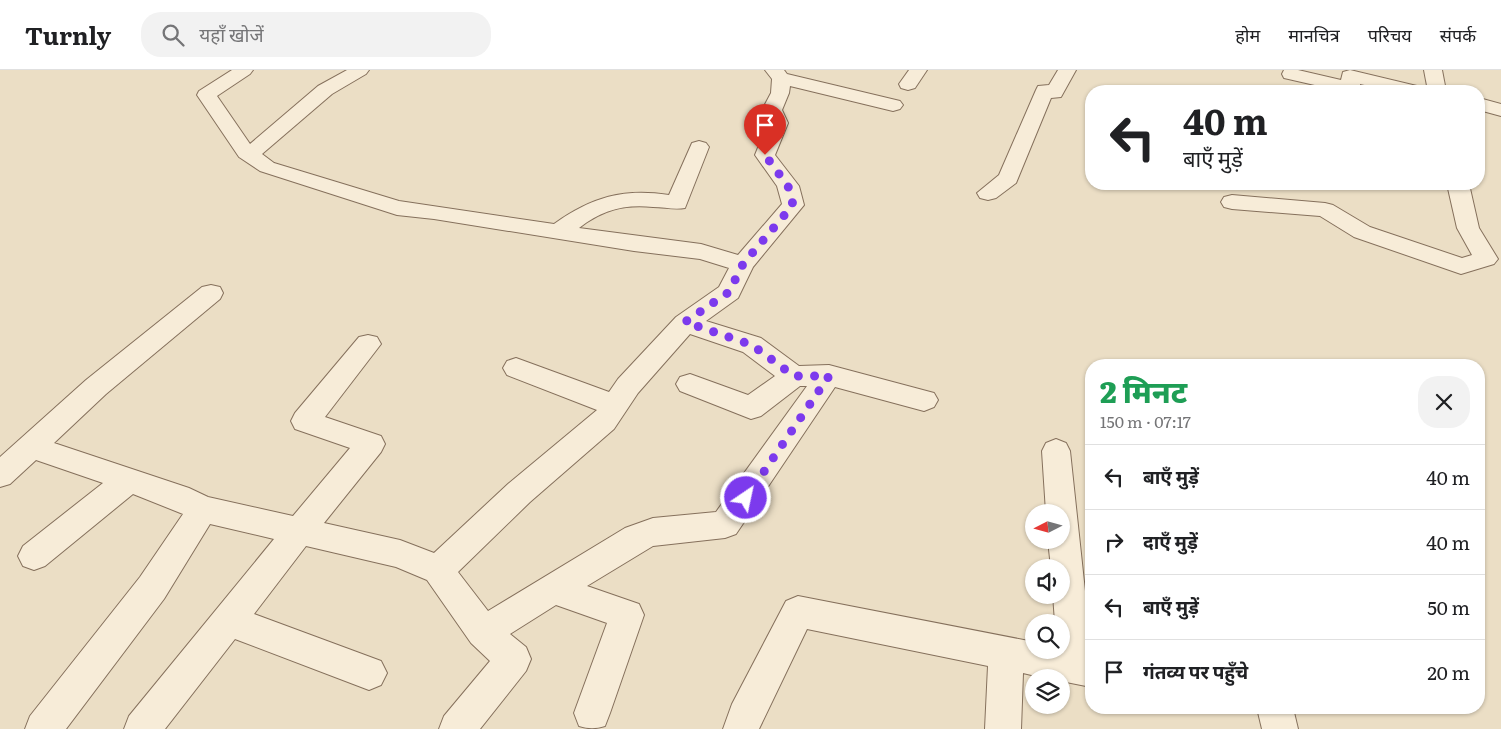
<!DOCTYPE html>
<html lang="hi">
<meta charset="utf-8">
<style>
:root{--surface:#fff;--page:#f2f2f2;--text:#202124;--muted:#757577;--line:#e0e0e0}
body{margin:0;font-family:Literata,"Noto Sans Devanagari",serif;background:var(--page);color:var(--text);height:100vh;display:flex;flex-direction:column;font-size:19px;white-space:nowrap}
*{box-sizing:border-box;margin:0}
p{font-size:16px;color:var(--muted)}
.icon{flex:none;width:28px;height:28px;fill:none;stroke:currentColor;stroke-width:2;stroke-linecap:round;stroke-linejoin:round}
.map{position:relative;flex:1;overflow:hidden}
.sheet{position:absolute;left:1085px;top:289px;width:400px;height:355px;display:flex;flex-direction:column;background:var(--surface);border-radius:20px;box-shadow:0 1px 4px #0004}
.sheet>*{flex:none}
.hud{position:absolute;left:1085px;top:15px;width:400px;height:105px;border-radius:20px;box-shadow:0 1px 4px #0004;background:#fff;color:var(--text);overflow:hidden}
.needle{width:32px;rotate:264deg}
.controls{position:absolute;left:1025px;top:434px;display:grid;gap:10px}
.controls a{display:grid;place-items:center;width:45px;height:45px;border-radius:50%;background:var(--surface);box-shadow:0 1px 4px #0004;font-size:25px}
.pin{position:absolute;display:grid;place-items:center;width:42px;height:42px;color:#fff;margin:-51px -21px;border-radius:50% 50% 50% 0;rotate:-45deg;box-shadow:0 0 5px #0007}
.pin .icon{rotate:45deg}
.me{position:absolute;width:55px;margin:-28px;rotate:34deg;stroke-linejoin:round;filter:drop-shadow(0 0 4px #0008)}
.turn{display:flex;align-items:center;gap:18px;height:105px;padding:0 15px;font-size:22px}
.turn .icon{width:65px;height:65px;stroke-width:2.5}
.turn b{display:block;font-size:35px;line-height:42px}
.round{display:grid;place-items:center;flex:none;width:52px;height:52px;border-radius:20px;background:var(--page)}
.head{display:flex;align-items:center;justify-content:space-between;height:85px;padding:0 15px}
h1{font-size:30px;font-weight:800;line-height:38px;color:#1e9e55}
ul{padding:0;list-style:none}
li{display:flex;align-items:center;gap:15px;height:65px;padding:0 15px;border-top:1px solid var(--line)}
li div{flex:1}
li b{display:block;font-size:19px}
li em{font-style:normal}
header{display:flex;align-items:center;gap:30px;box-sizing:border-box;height:70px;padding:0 25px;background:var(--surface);border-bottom:1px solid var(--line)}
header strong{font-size:24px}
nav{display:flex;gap:28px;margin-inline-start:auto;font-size:18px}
.search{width:350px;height:45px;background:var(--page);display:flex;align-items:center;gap:12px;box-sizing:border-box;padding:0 18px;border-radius:20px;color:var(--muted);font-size:19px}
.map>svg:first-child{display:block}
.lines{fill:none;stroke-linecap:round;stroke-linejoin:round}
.street-casing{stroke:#85705c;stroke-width:2}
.street{fill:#f7ecd8;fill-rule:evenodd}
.route{stroke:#7c3aed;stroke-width:9;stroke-dasharray:0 16.2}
</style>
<header>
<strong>Turnly</strong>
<div class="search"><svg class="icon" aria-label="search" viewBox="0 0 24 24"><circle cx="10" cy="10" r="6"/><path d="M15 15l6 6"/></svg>यहाँ खोजें</div>
<nav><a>होम</a><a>मानचित्र</a><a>परिचय</a><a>संपर्क</a></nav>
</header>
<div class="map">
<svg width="1501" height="659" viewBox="0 0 1501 659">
<rect width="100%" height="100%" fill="#ebdec5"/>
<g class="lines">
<defs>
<g id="street">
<path d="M232 0H253L250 4 217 26 250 74 318 16 347 0H369L366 4 332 24 262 84 274 93 399 131 554 154C592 127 623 118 669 125L692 73 699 71 706 73 709 77 685 138C674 140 664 137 653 137 624 134 602 140 579 158L701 174 738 185 782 134 777 116 755 85 768 53 762 40 771 23 772 9 765 0H784L787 4 900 31 903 35 900 39 893 41 790 16 789 23 782 40 788 53 775 85 799 116 804 135 753 197 738 228 706 251 761 268 799 296 829 295 934 323 938 330 934 337 924 341 835 317 736 464 725 468 653 476 587 516 639 534 644 545 610 643 605 656C595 659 589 659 579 656L574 643 607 553 556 535 510 564 526 577 531 589 526 601 480 659H439L444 646 490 591 471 573 427 510 396 497 306 476 254 544 381 591 387 603 381 615 369 620 235 569 165 659H124L129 646 274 469 210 454 164 529 66 659H25L30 646 140 507 183 444 133 424 45 496 34 500 23 496 18 486 23 476 103 413 36 390 10 414 0 417V387L86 310 202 217 211 215 220 217 223 223 220 229 106 324 54 373 189 418 208 427 293 446 350 378 295 359 291 351 295 343 359 267 368 265 377 267 381 274 325 347 381 366 385 374 381 382 324 453 400 470 434 483 508 414 597 340 507 305 503 298 507 291 516 288 609 322 618 309 676 247 719 217 729 198 700 189 634 181 434 149 397 145 260 101 239 87 197 25 199 21ZM690 264 743 282 775 306 748 325 690 304 680 307 676 314 680 321 751 349 761 346 800 316H807L716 442 653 448 625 458 488 541 458 502 530 432 614 359 638 323Z"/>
<polygon points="909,0 927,0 915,18 908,20 901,18 899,14"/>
<polygon points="1058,0 1076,0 1061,27 1051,28 1016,113 996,128 988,130 980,128 977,123 999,105 1036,20 1038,16 1049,15"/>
<polygon points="1284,0 1298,0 1341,10 1343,2 1350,0 1421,17 1423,21 1391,21 1360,14 1360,21 1341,21 1284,8 1282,4"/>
<polygon points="1424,0 1442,0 1446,21 1428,21"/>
<polygon points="1479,28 1501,34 1501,46 1479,40"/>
<polygon points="1447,114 1469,114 1479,158 1498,189 1494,194 1461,204 1354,167 1320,146 1232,139 1224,137 1221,132 1224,127 1232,125 1325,133 1333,135 1370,157 1462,188 1472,185 1457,158"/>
<polygon points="1056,369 1066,373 1070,381 1091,577 1091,617 1061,611 1061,608 1044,608 1023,603 1021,659 985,659 988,596 807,559 759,659 723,659 732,634 786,531 798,526 1034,572 1034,580 1061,580 1061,552 1055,552 1053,525 1061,525 1061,498 1051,498 1048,470 1061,470 1061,442 1046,442 1042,381 1046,373"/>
<polygon points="1257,638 1293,638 1298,659 1262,659"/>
</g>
</defs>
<use href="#street" class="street-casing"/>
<use href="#street" class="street"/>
</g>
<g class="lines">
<polyline class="route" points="746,428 829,306 794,306 752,275 685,252 729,222 743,194 793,135 788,116 765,85"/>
</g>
</svg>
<div class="controls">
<a><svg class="needle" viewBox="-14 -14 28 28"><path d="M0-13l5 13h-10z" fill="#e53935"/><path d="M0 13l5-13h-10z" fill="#757577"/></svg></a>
<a><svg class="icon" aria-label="sound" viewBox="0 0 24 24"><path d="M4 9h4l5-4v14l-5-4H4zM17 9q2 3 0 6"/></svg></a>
<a><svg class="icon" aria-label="search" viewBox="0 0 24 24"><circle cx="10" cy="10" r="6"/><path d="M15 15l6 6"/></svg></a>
<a><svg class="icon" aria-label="layers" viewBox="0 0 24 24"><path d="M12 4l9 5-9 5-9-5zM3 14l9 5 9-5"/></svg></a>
</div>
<div class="pin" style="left:765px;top:85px;background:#d93025"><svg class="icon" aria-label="arrive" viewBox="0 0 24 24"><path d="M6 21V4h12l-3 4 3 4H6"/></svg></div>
<svg class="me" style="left:746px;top:428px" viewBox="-20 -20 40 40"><circle r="17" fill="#7c3aed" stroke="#fff" stroke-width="3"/><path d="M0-11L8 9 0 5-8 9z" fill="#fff"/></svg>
<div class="hud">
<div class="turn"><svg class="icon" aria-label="left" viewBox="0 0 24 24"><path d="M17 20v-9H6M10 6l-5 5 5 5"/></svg><div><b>40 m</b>बाएँ मुड़ें</div></div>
</div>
<section class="sheet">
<div class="head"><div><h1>2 मिनट</h1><p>150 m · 07:17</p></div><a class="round"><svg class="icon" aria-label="close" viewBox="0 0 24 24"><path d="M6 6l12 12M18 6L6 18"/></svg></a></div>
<ul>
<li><svg class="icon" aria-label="left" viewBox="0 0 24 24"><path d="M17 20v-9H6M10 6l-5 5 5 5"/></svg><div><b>बाएँ मुड़ें</b></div><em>40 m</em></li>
<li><svg class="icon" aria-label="right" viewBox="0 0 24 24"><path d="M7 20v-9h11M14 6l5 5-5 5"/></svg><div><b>दाएँ मुड़ें</b></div><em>40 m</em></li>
<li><svg class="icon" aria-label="left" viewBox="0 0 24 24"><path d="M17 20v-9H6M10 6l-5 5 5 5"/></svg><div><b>बाएँ मुड़ें</b></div><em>50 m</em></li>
<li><svg class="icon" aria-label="arrive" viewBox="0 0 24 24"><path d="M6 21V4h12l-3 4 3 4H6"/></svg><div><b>गंतव्य पर पहुँचे</b></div><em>20 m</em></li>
</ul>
</section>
</div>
